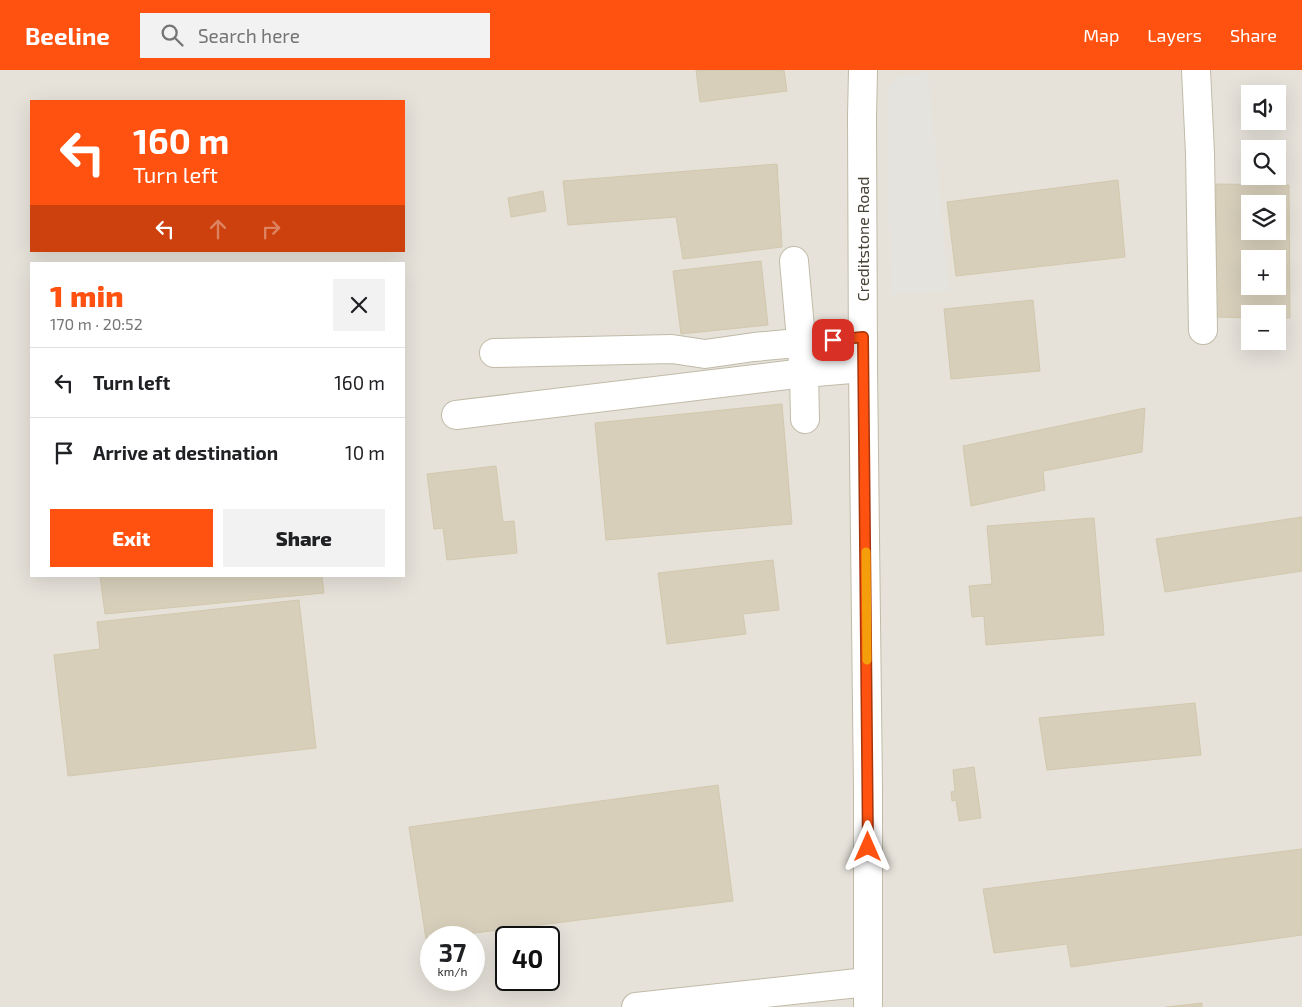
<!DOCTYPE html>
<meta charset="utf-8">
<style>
:root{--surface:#fff;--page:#f2f2f2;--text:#202124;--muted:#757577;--line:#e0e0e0;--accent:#ff5211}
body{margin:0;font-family:"Exo 2",sans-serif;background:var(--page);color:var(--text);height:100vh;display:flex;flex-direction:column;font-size:19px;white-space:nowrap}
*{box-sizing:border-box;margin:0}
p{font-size:16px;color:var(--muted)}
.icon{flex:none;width:28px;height:28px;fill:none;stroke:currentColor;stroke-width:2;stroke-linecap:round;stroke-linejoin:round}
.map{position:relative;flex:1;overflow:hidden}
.drawer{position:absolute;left:30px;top:192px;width:375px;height:315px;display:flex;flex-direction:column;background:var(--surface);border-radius:0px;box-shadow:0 5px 20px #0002}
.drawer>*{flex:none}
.guide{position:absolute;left:30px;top:30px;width:375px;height:152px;border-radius:0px;box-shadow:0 5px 20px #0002;background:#ff5211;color:#fff;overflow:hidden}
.tools{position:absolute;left:1241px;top:15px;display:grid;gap:10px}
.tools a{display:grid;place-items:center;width:45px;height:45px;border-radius:0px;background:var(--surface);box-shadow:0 5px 20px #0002;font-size:25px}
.speed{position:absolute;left:420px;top:856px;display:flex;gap:10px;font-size:25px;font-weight:700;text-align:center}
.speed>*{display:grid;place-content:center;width:65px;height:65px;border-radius:50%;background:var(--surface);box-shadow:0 5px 20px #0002;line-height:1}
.speed small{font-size:12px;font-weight:400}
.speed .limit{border:2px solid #111;border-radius:8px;background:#fff;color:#111}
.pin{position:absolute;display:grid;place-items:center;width:42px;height:42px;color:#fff;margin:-21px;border-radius:10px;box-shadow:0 2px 8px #0006}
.me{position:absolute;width:55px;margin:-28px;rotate:0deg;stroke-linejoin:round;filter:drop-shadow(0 0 4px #0008)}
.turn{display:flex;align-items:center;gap:18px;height:105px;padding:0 20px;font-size:22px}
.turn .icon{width:65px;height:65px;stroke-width:2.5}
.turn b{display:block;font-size:35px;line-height:42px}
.lanes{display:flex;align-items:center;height:48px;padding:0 20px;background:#0003;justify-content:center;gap:25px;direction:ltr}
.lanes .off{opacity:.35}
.round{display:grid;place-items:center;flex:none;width:52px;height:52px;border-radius:0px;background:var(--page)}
.overview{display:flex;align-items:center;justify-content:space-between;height:85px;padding:0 20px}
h1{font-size:30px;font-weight:800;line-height:38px;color:var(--accent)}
.button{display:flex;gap:10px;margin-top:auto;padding:10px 20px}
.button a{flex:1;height:58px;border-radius:0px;background:var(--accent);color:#fff;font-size:20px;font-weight:800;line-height:58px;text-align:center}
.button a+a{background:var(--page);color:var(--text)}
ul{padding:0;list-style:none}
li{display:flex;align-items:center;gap:15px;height:70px;padding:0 20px;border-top:1px solid var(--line)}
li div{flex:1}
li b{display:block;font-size:19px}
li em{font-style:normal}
header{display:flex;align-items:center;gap:30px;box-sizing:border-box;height:70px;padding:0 25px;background:var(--accent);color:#fff}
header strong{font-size:24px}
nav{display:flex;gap:28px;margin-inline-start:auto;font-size:18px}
.search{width:350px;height:45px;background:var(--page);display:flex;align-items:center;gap:12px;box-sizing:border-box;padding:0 18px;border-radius:0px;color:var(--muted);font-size:19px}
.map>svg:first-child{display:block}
.industrial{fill:#e6e2da;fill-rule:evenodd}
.parking{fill:#e5e3de}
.building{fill:#d7cfba;stroke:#d2c8ac;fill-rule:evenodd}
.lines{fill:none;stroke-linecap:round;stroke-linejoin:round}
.minor-casing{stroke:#c0bba7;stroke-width:30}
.minor{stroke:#fff;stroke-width:28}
.route-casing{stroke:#a6350b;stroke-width:12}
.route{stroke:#ff5211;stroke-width:9}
.slow{stroke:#f59e0b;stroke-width:9}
.labels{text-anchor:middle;stroke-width:5;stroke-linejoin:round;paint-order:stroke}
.street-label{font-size:16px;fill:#474234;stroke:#fff}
</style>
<header>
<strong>Beeline</strong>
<div class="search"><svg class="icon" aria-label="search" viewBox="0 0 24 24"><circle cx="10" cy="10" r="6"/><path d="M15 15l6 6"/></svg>Search here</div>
<nav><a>Map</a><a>Layers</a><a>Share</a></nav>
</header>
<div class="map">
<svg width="1302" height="937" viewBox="0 0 1302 937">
<rect width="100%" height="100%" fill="#f4f1e5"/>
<path class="industrial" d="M0 0H1302V937H0ZM1250 24H1278V51H1250ZM31 31H404V181H31ZM1250 79H1278V106H1250ZM1250 134H1278V161H1250ZM1250 189H1278V216H1250ZM31 194H404V506H31ZM1250 244H1278V271H1250ZM431 868H474V910H431ZM506 868H549V910H506Z"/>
<polygon class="parking" points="928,2 949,221 890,225 888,18 899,6"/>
<g class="building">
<polygon points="696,0 784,0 787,21 700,32"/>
<polygon points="777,94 782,177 683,189 676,147 568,155 563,111"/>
<polygon points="1118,110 1125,187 956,206 947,132"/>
<path d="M1216 114 1289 115 1290 248H1278V244H1250V248L1216 247ZM1250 134H1278V161H1250ZM1250 189H1278V216H1250Z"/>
<polygon points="543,121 546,141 511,147 508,128"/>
<polygon points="761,191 768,255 681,264 673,201"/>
<polygon points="1033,230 1040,301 951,309 944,239"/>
<polygon points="782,334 792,454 606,470 595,353"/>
<polygon points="1145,338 1142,382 1043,401 1045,420 971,436 963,376"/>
<polygon points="496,396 503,452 514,451 517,483 447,490 443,458 434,459 427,404"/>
<polygon points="1302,447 1302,501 1165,522 1156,469"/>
<polygon points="1094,448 1104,565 986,575 984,546 972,547 969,516 992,514 987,456"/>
<polygon points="773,490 779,540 743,544 746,564 667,574 658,503"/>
<polygon points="100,506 322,506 324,523 105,544"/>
<polygon points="299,530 316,678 68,706 54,585 100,579 97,552"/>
<polygon points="1195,633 1201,685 1047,700 1039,648"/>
<polygon points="974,697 981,748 959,751 956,730 952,731 951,722 955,721 953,700"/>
<polygon points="718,715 733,831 426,869 409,757"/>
<polygon points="1302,779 1302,865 1071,897 1067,874 994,883 983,819"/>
<polygon points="1202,933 1202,937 1166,937"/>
</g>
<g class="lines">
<defs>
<g id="minor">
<polyline points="863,0 862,47 863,298 868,719 868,937"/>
<polyline points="1196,0 1200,83 1203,260"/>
<polyline points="794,191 804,303 805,349"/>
<polyline points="494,283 672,279 705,284 754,277 863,267"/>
<polyline points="456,345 804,303 863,298"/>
<polyline points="636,937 867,912"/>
</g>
</defs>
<use href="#minor" class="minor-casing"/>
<use href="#minor" class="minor"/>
</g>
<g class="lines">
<defs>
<polyline id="route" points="833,270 863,267 868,777"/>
</defs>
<use href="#route" class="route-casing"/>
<use href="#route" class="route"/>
<polyline class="slow" points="866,482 867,590"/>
</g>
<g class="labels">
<g class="street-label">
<text transform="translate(863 169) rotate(-90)" y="6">Creditstone Road</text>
</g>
</g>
</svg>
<div class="tools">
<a><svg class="icon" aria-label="sound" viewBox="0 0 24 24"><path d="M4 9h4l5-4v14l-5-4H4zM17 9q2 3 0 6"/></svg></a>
<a><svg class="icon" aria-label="search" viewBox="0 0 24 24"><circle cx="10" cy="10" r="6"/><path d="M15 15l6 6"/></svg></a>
<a><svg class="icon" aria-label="layers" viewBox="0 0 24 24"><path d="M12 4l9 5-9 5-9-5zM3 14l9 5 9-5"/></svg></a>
<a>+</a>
<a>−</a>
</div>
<div class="speed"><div>37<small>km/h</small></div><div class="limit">40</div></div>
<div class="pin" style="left:833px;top:270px;background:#d93025"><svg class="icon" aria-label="arrive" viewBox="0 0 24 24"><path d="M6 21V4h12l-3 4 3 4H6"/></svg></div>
<svg class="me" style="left:868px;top:777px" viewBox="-20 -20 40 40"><path d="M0-17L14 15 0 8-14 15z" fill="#ff5211" stroke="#fff" stroke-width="4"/></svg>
<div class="guide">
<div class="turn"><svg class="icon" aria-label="left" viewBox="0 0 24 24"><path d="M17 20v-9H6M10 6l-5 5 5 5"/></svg><div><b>160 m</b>Turn left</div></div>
<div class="lanes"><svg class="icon" aria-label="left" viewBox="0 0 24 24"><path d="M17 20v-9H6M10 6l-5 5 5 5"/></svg><svg class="icon off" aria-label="ahead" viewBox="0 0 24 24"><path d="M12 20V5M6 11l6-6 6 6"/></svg><svg class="icon off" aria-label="right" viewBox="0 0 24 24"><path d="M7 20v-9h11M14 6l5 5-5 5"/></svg></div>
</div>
<section class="drawer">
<div class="overview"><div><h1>1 min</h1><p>170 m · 20:52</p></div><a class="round"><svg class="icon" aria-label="close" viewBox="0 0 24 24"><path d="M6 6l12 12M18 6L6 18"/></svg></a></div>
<ul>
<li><svg class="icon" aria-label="left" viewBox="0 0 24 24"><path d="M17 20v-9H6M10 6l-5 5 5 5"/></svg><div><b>Turn left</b></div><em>160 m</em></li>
<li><svg class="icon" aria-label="arrive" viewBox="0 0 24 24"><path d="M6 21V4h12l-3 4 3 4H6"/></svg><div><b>Arrive at destination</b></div><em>10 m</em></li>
</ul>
<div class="button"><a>Exit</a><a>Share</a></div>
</section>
</div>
